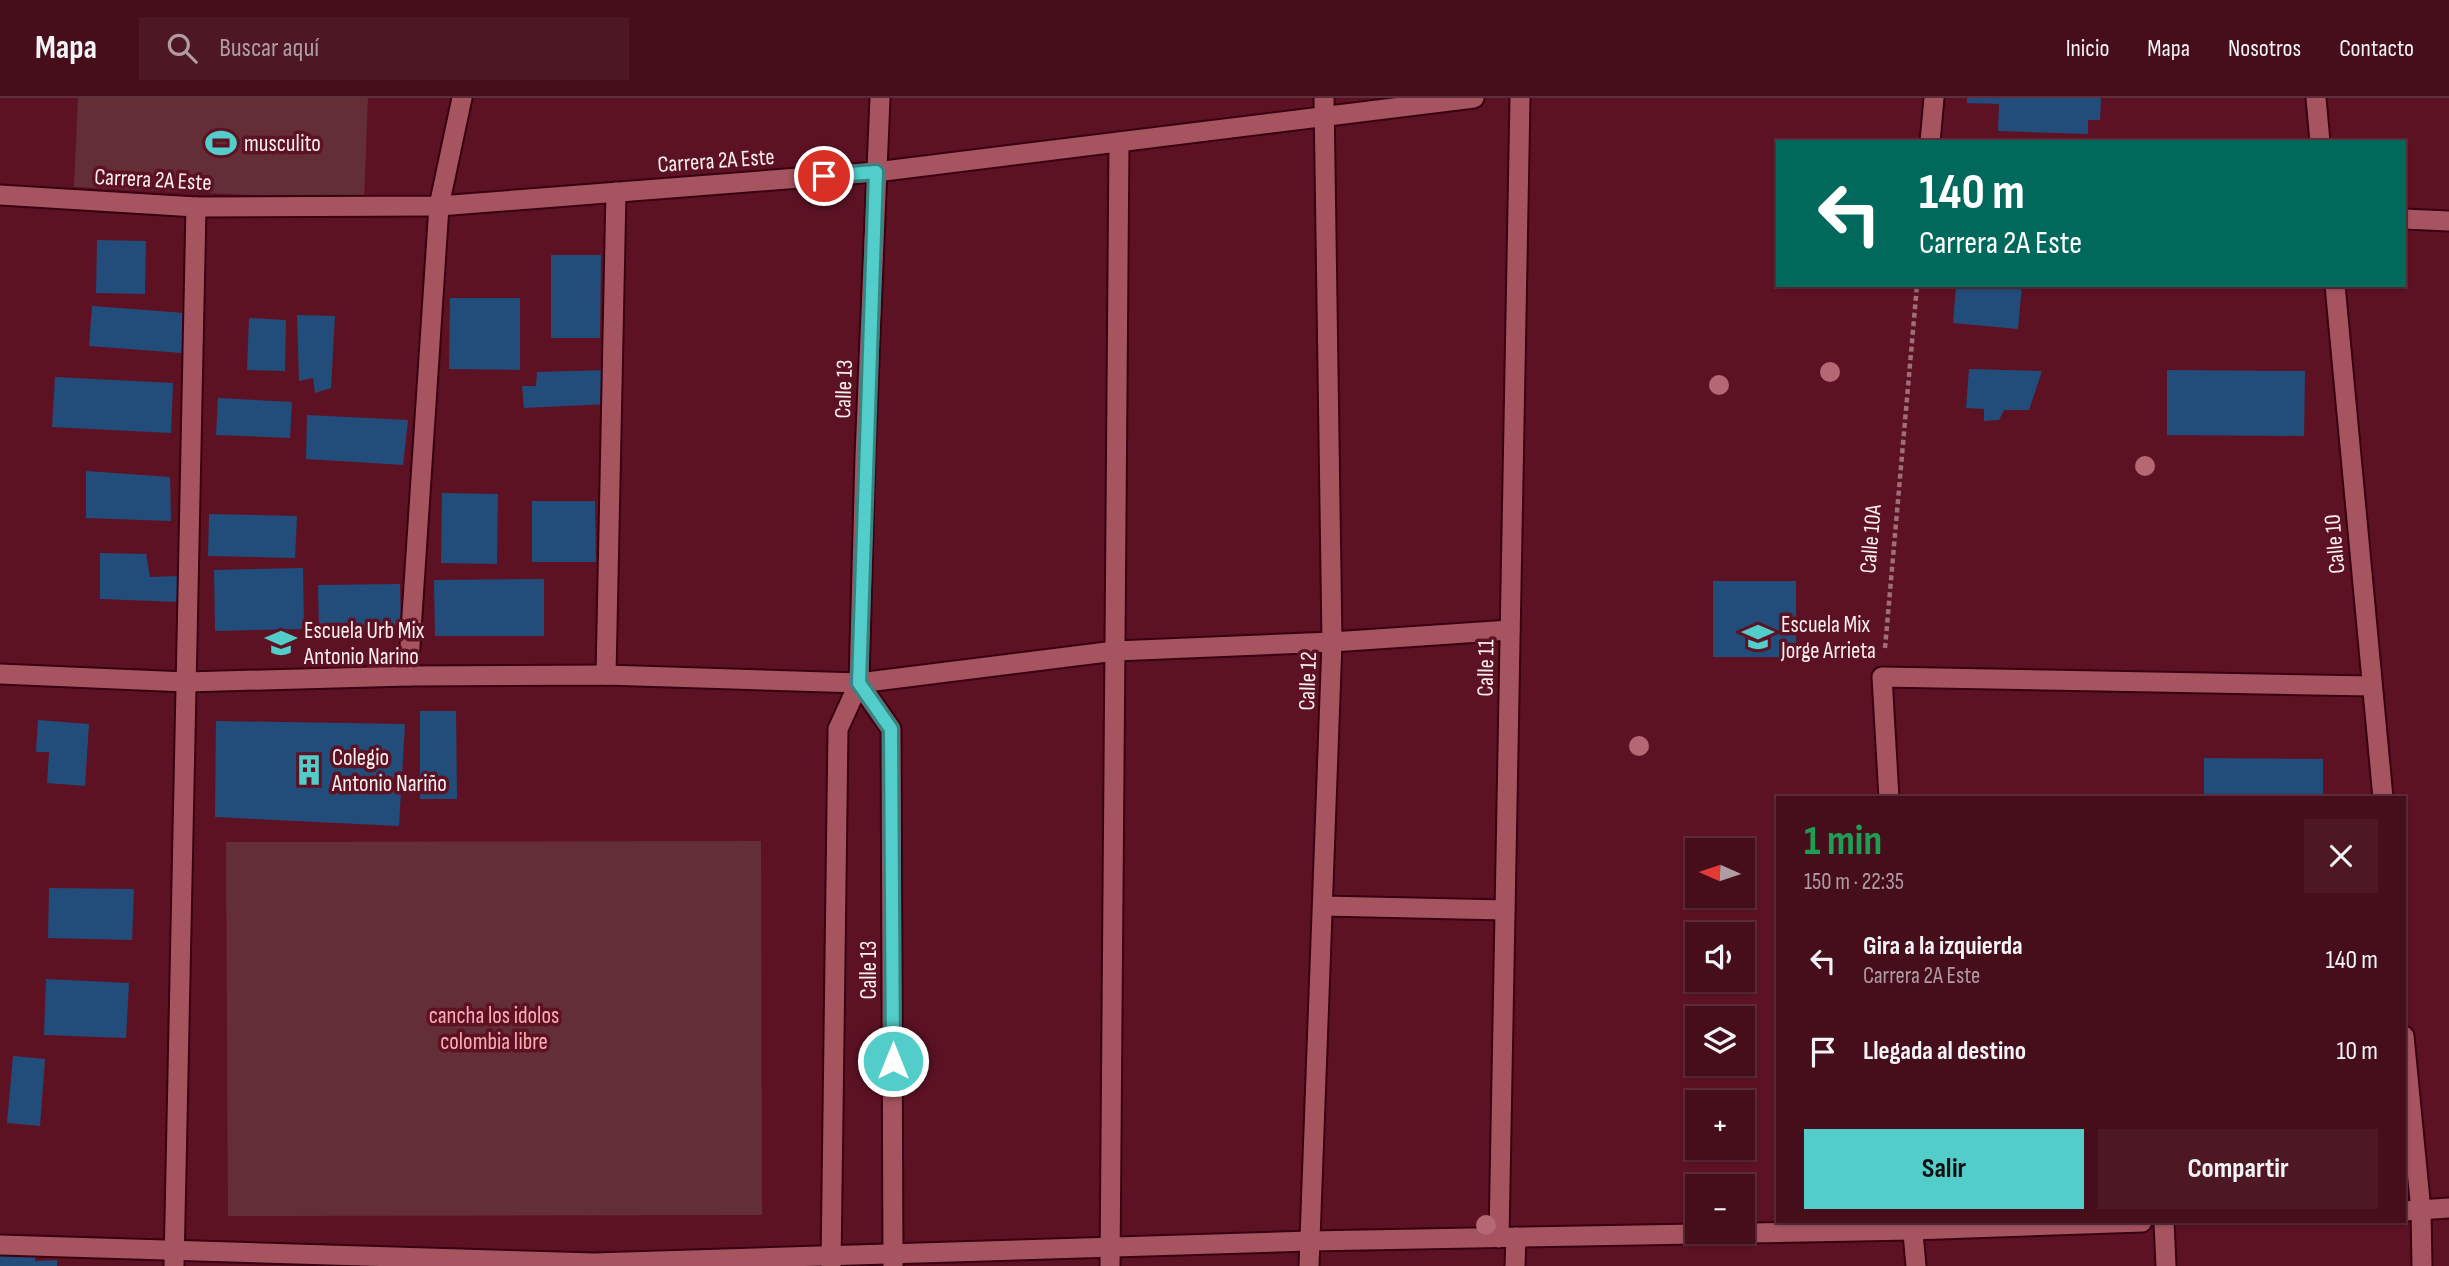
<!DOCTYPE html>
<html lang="es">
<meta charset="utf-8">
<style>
:root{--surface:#460e1b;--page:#4d1724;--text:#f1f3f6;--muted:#b09ca3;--line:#5e2e3a;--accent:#53cdc9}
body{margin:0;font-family:"Sofia Sans Condensed",sans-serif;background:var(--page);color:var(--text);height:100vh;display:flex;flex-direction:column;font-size:26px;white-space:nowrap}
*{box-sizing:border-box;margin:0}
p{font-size:23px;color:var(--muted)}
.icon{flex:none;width:38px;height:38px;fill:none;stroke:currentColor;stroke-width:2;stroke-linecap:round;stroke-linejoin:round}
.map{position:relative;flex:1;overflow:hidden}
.drawer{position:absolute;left:1776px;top:698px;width:630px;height:427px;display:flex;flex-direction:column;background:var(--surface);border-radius:0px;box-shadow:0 2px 5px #0004,0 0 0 2px var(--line)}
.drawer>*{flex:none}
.banner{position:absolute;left:1776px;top:42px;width:630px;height:147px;border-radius:0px;box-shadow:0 2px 5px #0004,0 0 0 2px var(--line);background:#00695c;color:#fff;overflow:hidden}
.needle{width:46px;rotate:273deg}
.fabs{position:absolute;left:1685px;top:740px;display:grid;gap:14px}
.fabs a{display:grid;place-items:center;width:70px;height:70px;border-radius:0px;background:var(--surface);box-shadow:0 2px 5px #0004,0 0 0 2px var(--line);font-size:35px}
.pin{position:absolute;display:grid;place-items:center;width:60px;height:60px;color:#fff;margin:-30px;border:4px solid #fff;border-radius:50%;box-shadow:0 2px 7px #0007}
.me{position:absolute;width:77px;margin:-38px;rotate:0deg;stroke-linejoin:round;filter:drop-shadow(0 0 5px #0008)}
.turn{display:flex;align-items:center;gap:24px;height:147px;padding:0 28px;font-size:32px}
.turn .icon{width:91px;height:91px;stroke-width:2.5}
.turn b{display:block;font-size:49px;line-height:60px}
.round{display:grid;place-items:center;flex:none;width:74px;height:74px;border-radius:0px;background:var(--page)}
.overview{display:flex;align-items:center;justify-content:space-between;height:119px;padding:0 28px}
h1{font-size:42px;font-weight:700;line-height:52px;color:#1e9e55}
.button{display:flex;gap:14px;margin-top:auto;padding:14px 28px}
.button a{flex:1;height:80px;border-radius:0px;background:var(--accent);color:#111;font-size:28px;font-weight:700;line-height:80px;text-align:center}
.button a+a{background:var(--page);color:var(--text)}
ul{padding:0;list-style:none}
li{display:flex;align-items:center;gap:21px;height:91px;padding:0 28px}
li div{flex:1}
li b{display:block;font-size:26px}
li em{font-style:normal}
header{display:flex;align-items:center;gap:42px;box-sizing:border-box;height:98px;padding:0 35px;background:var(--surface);border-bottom:2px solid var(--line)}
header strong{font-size:33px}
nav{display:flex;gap:38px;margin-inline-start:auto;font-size:24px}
.search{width:490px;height:63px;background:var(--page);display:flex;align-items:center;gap:18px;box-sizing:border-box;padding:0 24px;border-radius:0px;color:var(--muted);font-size:26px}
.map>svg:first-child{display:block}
.green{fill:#642e36}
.building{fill:#224d7a}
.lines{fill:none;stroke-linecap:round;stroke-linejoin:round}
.minor-casing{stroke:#390110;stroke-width:23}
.path{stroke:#9e6e79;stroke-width:4.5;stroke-dasharray:5 3.5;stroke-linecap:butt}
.minor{stroke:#a55460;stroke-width:19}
.tree{fill:#b66774}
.route-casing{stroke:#368583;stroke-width:18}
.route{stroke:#53cdc9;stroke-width:12}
.labels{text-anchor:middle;stroke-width:7;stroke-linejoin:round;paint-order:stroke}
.poi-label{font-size:23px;fill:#f9eff0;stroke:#5d1224;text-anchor:start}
.street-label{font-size:23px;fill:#f9eff0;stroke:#5d1224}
.park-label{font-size:23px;fill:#feacb5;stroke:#5d1224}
</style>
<header>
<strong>Mapa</strong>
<div class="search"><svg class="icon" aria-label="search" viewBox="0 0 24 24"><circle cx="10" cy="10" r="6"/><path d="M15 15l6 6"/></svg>Buscar aquí</div>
<nav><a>Inicio</a><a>Mapa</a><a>Nosotros</a><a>Contacto</a></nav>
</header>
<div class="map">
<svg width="2449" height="1168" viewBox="0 0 2449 1168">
<rect width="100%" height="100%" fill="#5d1224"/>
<g class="green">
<polygon points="78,0 368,0 364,102 74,89"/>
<polygon points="761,743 762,1117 228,1118 226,744"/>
</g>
<g class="building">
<polygon points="1967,0 2101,0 2100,22 2088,22 2088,36 1998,33 1999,6 1967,5"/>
<polygon points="97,142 146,143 145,196 96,195"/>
<polygon points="551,157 601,157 600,240 551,240"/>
<polygon points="1956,187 2022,187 2018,231 1953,225"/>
<polygon points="450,200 520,200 520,272 449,271"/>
<polygon points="92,208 185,215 182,255 89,248"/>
<polygon points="297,217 335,218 331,290 315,295 313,280 299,283"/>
<polygon points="249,220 286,222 285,273 247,272"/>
<polygon points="1969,271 2042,273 2029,312 2004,312 1999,322 1984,323 1984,311 1966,310"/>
<polygon points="609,272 607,306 524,310 522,288 536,288 537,274"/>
<polygon points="2167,272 2305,273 2304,338 2167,337"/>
<polygon points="55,279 173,285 171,335 52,329"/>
<polygon points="218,300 292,304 290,340 216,337"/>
<polygon points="307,317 408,322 403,367 306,361"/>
<polygon points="86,373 170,379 171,423 86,420"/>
<polygon points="442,395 498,396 497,466 441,465"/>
<polygon points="532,403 595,403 596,464 532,464"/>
<polygon points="209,416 297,418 295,460 208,458"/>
<polygon points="100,455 146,456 150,479 180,478 180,504 100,501"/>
<polygon points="303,470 304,531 215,533 214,472"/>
<polygon points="544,481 544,538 435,538 434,482"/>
<rect x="1713" y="483" width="83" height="76"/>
<polygon points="400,486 401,533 319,535 318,487"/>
<polygon points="420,613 456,613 457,701 420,701"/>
<polygon points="38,622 89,626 85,688 47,685 49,654 36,654"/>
<polygon points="216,623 405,626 399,728 215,719"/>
<polygon points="2204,660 2323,661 2323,700 2204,700"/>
<polygon points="49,790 134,791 132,842 48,840"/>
<polygon points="46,881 129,885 126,940 44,937"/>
<polygon points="13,958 45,961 40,1028 7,1025"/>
<polygon points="0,1152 36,1153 35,1163 57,1162 57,1168 0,1168"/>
</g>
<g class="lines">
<defs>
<g id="minor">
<polyline points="2316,0 2320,44"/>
<polyline points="1930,44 1934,0"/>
<polyline points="0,97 196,109 439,108 876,74 1474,0"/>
<polyline points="2404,121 2449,123"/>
<polyline points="2335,187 2383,700"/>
<polyline points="0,576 186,584 408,578 606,577 859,585 1115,553 1332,544 1510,532"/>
<polyline points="606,577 616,94"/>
<polyline points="408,578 439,108 462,0"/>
<polyline points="859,585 891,631 893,1167"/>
<polyline points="1889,700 1882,579 2372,588"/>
<polyline points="1323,808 1505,812"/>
<polyline points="2404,938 2421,1113 2422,1168"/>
<polyline points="2404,1113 2449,1110"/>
<polyline points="1912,1124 1916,1168"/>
<polyline points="2164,1124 2166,1168"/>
<polyline points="1499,1140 1520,0"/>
<polyline points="0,1147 594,1165 1310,1143 1912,1132 2142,1124"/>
<polyline points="174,1168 196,109"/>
<polyline points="831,1168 838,631 859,585 865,358 880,0"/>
<polyline points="1110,1168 1119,44"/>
<polyline points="1309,1168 1332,544 1324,0"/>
<polyline points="1515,1168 1516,1139"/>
</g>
</defs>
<use href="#minor" class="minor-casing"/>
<polyline class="path" points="1885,550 1917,187"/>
<use href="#minor" class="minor"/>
</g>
<g class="tree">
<circle cx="1830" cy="274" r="10"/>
<circle cx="1719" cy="287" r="10"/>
<circle cx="2145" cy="368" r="10"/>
<circle cx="1639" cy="648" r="10"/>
<circle cx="1486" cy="1127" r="10"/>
</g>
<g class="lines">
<defs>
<polyline id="route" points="824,78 876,74 859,585 891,631 893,963"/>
</defs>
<use href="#route" class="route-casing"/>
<use href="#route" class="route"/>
</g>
<defs>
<symbol id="stadium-bare" viewBox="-9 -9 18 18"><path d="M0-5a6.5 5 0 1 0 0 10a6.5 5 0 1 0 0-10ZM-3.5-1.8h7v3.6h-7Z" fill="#53cdc9" stroke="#5d1224" stroke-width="2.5" paint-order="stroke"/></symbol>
<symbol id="school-bare" viewBox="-9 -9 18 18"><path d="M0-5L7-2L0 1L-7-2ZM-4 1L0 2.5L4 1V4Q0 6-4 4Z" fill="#53cdc9" stroke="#5d1224" stroke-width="2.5" paint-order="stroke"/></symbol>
<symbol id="building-bare" viewBox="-9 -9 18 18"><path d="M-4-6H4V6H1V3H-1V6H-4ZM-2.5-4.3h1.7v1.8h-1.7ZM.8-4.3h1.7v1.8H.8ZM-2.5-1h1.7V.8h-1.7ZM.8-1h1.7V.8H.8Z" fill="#53cdc9" stroke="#5d1224" stroke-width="2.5" paint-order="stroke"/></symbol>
</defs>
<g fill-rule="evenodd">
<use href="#stadium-bare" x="199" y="23" width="44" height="44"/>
<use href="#school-bare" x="1736" y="517" width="44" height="44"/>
<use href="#school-bare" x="259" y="523" width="44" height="44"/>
<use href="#building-bare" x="287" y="650" width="44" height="44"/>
</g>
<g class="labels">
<g class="poi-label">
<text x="244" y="53">musculito</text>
<text x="1781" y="534">Escuela Mix<tspan x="1781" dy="26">Jorge Arrieta</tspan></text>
<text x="304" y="540">Escuela Urb Mix<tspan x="304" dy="26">Antonio Narino</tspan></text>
<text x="332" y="667">Colegio<tspan x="332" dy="26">Antonio Nariño</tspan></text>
</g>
<g class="street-label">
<text transform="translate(716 62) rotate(-4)" y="8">Carrera 2A Este</text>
<text transform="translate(153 81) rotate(3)" y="8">Carrera 2A Este</text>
<text transform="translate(843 291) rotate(-88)" y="8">Calle 13</text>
<text transform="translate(1870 441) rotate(-85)" y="8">Calle 10A</text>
<text transform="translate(2334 446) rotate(-95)" y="8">Calle 10</text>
<text transform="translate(1485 570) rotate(-89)" y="8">Calle 11</text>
<text transform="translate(1307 583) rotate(-88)" y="8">Calle 12</text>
<text transform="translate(868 872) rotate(-90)" y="8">Calle 13</text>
</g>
<g class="park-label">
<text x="494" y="925">cancha los idolos<tspan x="494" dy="26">colombia libre</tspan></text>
</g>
</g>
</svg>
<div class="fabs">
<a><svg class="needle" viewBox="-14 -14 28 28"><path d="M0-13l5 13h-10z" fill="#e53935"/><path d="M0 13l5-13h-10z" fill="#b09ca3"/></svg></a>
<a><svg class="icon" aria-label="sound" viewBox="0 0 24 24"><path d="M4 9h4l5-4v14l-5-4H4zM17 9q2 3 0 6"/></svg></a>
<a><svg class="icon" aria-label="layers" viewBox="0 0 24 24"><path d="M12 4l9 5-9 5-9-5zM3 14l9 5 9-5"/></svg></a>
<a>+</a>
<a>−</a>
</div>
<div class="pin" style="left:824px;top:78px;background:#d93025"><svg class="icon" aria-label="arrive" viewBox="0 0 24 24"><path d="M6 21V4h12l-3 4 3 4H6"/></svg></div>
<svg class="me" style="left:893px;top:963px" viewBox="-20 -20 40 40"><circle r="17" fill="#53cdc9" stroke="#fff" stroke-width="3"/><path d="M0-11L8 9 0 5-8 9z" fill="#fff"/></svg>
<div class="banner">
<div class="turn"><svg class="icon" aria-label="left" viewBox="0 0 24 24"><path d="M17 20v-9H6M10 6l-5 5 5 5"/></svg><div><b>140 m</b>Carrera 2A Este</div></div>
</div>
<section class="drawer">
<div class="overview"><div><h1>1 min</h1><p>150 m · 22:35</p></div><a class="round"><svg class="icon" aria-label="close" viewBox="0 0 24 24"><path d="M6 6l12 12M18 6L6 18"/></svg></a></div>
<ul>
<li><svg class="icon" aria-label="left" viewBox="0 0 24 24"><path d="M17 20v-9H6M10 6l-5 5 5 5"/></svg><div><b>Gira a la izquierda</b><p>Carrera 2A Este</p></div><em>140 m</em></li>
<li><svg class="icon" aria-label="arrive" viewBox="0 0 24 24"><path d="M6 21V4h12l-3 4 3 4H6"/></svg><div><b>Llegada al destino</b></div><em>10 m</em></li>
</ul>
<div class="button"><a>Salir</a><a>Compartir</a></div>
</section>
</div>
